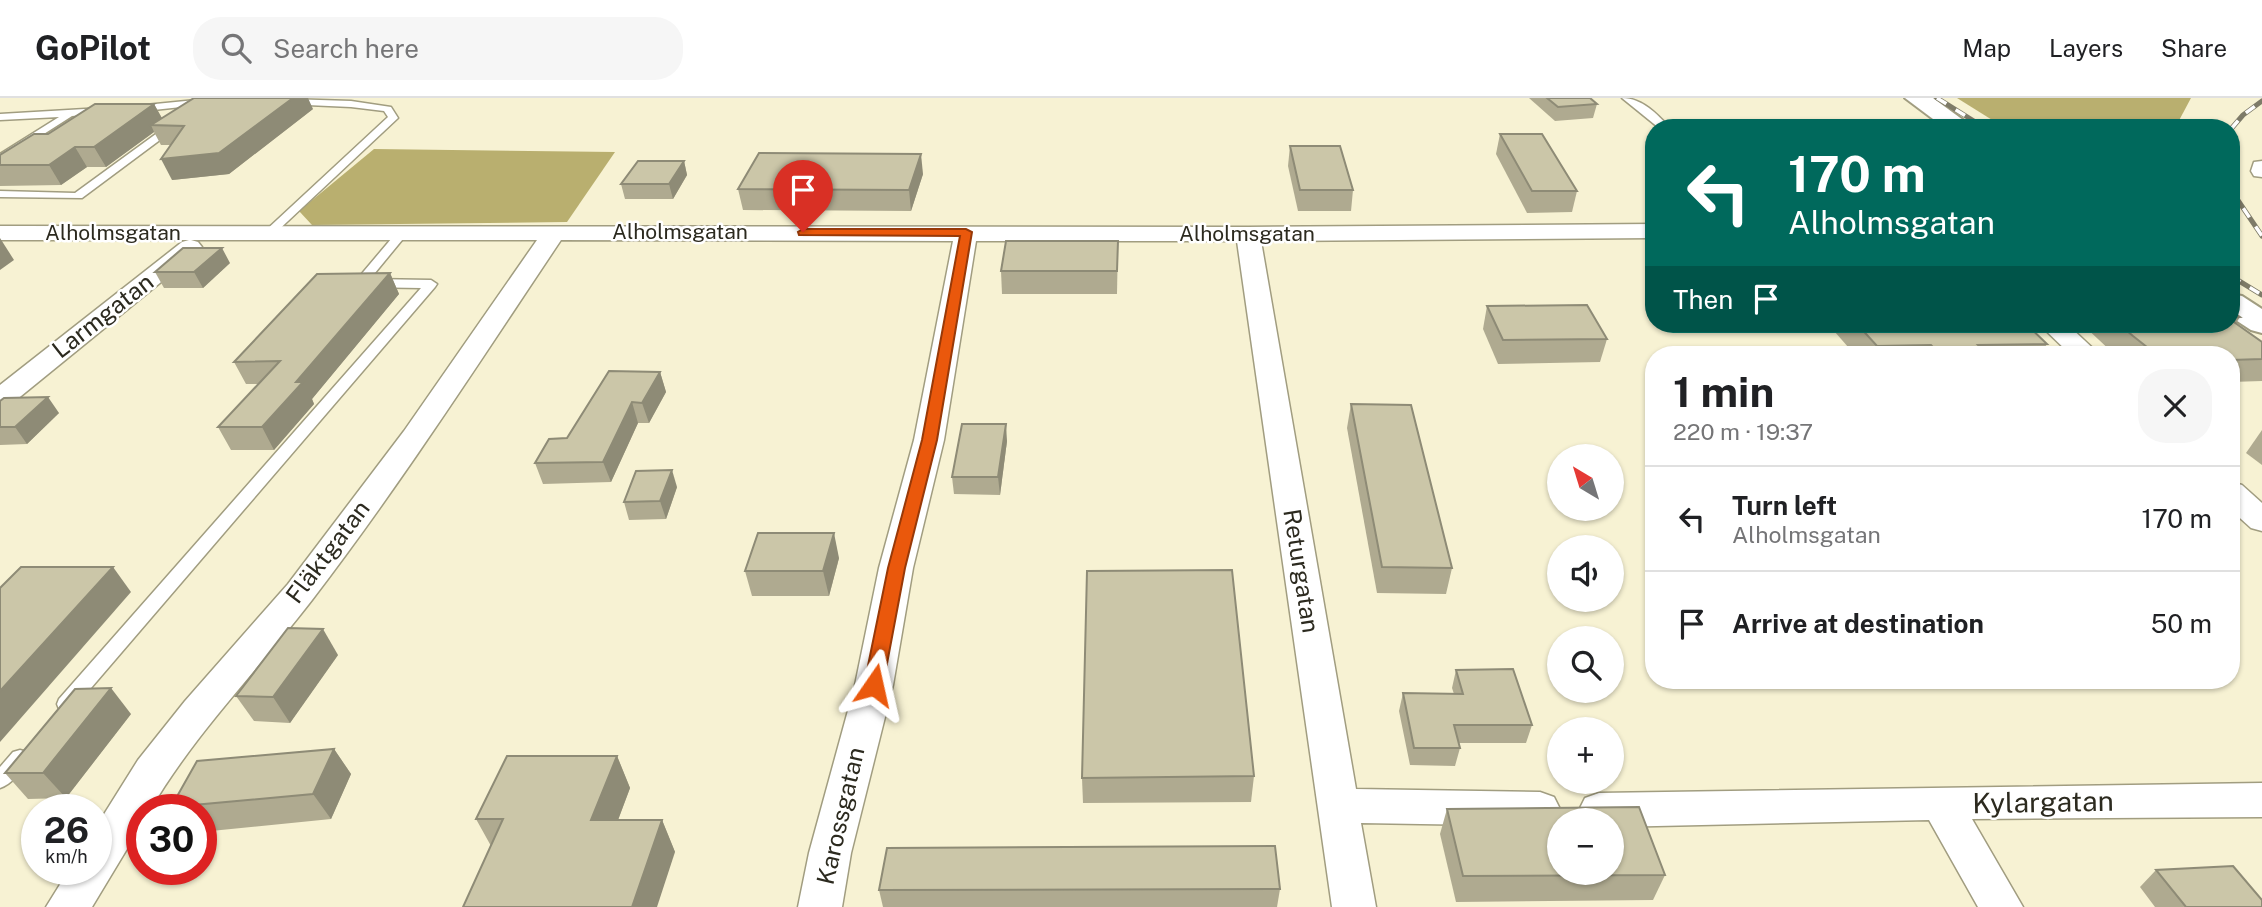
<!DOCTYPE html>
<meta charset="utf-8">
<style>
:root{--surface:#fff;--page:#f6f6f6;--text:#202124;--muted:#757577;--line:#e0e0e0}
body{margin:0;font-family:"Public Sans",sans-serif;background:var(--page);color:var(--text);height:100vh;display:flex;flex-direction:column;font-size:26px;white-space:nowrap}
*{box-sizing:border-box;margin:0}
p{font-size:23px;color:var(--muted)}
.icon{flex:none;width:38px;height:38px;fill:none;stroke:currentColor;stroke-width:2;stroke-linecap:round;stroke-linejoin:round}
.map{position:relative;flex:1;overflow:hidden}
.drawer{position:absolute;left:1645px;top:248px;width:595px;height:343px;display:flex;flex-direction:column;background:var(--surface);border-radius:28px;box-shadow:0 2px 5px #0004}
.drawer>*{flex:none}
.top-card{position:absolute;left:1645px;top:21px;width:595px;height:214px;border-radius:28px;box-shadow:0 2px 5px #0004;background:#00695c;color:#fff;overflow:hidden}
.needle{width:46px;rotate:322deg}
.fabs{position:absolute;left:1547px;top:346px;display:grid;gap:14px}
.fabs a{display:grid;place-items:center;width:77px;height:77px;border-radius:50%;background:var(--surface);box-shadow:0 2px 5px #0004;font-size:35px}
.speed{position:absolute;left:21px;top:696px;display:flex;gap:14px;font-size:35px;font-weight:700;text-align:center}
.speed>*{display:grid;place-content:center;width:91px;height:91px;border-radius:50%;background:var(--surface);box-shadow:0 2px 5px #0004;line-height:1}
.speed small{font-size:18px;font-weight:400}
.speed .limit{border:10px solid #d22;background:#fff;color:#111}
.pin{position:absolute;display:grid;place-items:center;width:60px;height:60px;color:#fff;margin:-72px -30px;border-radius:50% 50% 50% 0;rotate:-45deg;box-shadow:0 0 7px #0007}
.pin .icon{rotate:45deg}
.me{position:absolute;width:77px;margin:-38px;rotate:11deg;stroke-linejoin:round;filter:drop-shadow(0 0 5px #0008)}
.turn{display:flex;align-items:center;gap:24px;height:147px;padding:0 28px;font-size:32px}
.turn .icon{width:91px;height:91px;stroke-width:2.5}
.turn b{display:block;font-size:49px;line-height:60px}
.then{display:flex;align-items:center;height:66px;padding:0 28px;background:#0003;gap:14px;font-size:26px}
.round{display:grid;place-items:center;flex:none;width:74px;height:74px;border-radius:28px;background:var(--page)}
.summary{display:flex;align-items:center;justify-content:space-between;height:119px;padding:0 28px}
h1{font-size:42px;font-weight:700;line-height:52px}
ul{padding:0;list-style:none}
li{display:flex;align-items:center;gap:21px;height:105px;padding:0 28px;border-top:2px solid var(--line)}
li div{flex:1}
li b{display:block;font-size:26px}
li em{font-style:normal}
header{display:flex;align-items:center;gap:42px;box-sizing:border-box;height:98px;padding:0 35px;background:var(--surface);border-bottom:2px solid var(--line)}
header strong{font-size:33px}
nav{display:flex;gap:38px;margin-inline-start:auto;font-size:24px}
.search{width:490px;height:63px;background:var(--page);display:flex;align-items:center;gap:18px;box-sizing:border-box;padding:0 24px;border-radius:28px;color:var(--muted);font-size:26px}
.map>svg:first-child{display:block}
.forest{fill:#b9af6f}
.lines{fill:none;stroke-linecap:round;stroke-linejoin:round}
.service-casing{stroke:#a19d80;stroke-width:3}
.minor-casing{stroke:#a19d80;stroke-width:3}
.tertiary-casing{stroke:#a19d80;stroke-width:4}
.service{fill:#fff;fill-rule:evenodd}
.minor{fill:#fff;fill-rule:evenodd}
.tertiary{fill:#fff;fill-rule:evenodd}
.rail-casing{stroke:#7e7b68;stroke-width:5}
.rail{stroke:#fff;stroke-width:3.5;stroke-dasharray:11;stroke-linecap:butt}
.wall{fill:#afaa90}
.shaded-wall{fill:#8e8b76}
.building{fill:#cbc6a8;stroke:#8e8b76;stroke-width:2;fill-rule:evenodd}
.route{fill:#ea580c;stroke:#983908;stroke-width:2}
.labels{text-anchor:middle;stroke-width:5;stroke-linejoin:round;paint-order:stroke}
.far-street-label{font-size:21px;fill:#2c2a1f;stroke:#fff}
.street-label{font-size:24px;fill:#2c2a1f;stroke:#fff}
.near-street-label{font-size:28px;fill:#2c2a1f;stroke:#fff}
</style>
<header>
<strong>GoPilot</strong>
<div class="search"><svg class="icon" aria-label="search" viewBox="0 0 24 24"><circle cx="10" cy="10" r="6"/><path d="M15 15l6 6"/></svg>Search here</div>
<nav><a>Map</a><a>Layers</a><a>Share</a></nav>
</header>
<div class="map">
<svg width="2262" height="809" viewBox="0 0 2262 809">
<rect width="100%" height="100%" fill="#f7f2d3"/>
<g class="forest">
<polygon points="1957,0 2191,0 2175,30 2005,30"/>
<polygon points="374,51 615,54 567,124 312,127 299,113"/>
</g>
<g class="lines">
<defs>
<g id="service">
<path d="M1622 0C1642 0 1657 16 1670 30H1659Z"/>
<polygon points="206,1 209,2 209,6 135,14 130,11 135,8"/>
<polygon points="288,1 351,3 391,9 398,20 272,138 268,140 262,136 264,134 388,19 384,13 351,9 285,6 285,2"/>
<polygon points="102,10 107,13 105,15 72,18 0,64 0,56 59,19 0,22 0,16"/>
<polygon points="171,25 180,27 82,100 0,99 0,93 75,95"/>
<polygon points="401,132 407,136 370,181 431,182 437,186 435,189 73,611 66,613 59,611 57,606 59,601 421,190 360,189 354,185 397,134"/>
<path d="M20 652 27 654 30 660C24 671 12 686 0 690V669L13 654Z"/>
</g>
<g id="minor">
<polygon points="2262,63 2262,79 2254,78 2251,73 2254,64"/>
<path d="M1654 126V140L1261 143 1356 691 1540 694 1554 699 1560 711 1554 723 1540 728 1361 725 1376 809H1332L1237 143H976L944 342 913 470 893 587 851 755 842 809H798L809 755 855 587 879 470 914 342 953 143 561 142C480 263 401 386 312 502 258 572 195 635 150 712H142V726L92 809H46L69 772H96V729L138 662 185 603 288 486 404 333 537 142H191L198 144 202 149 198 154 10 307 0 310V287L182 144 189 142H0V128L1248 129Z"/>
<polygon points="2039,226 2067,226 2100,257 2071,257"/>
<polygon points="2231,384 2242,387 2262,405 2262,433 2251,430 2231,412"/>
<polygon points="2262,685 2262,719 1972,721 2023,809 1978,809 1929,722 1612,729 1612,723 1584,723 1579,712 1585,700 1599,695"/>
</g>
<g id="tertiary">
<polygon points="1905,0 1933,0 1974,30 1945,30"/>
<polygon points="2231,196 2242,198 2262,211 2262,235 2251,232 2231,219"/>
</g>
</defs>
<use href="#service" class="service-casing"/>
<use href="#minor" class="minor-casing"/>
<use href="#tertiary" class="tertiary-casing"/>
<use href="#service" class="service"/>
<use href="#minor" class="minor"/>
<use href="#tertiary" class="tertiary"/>
<defs>
<g id="rail">
<polyline points="1937,0 1985,30"/>
<polyline points="2231,31 2243,17 2262,3"/>
<polyline points="2231,92 2262,138"/>
<polyline points="2231,178 2262,197"/>
</g>
</defs>
<use href="#rail" class="rail-casing"/>
<use href="#rail" class="rail"/>
</g>
<g class="wall">
<polygon points="1529,0 1590,0 1597,6 1593,20 1555,23"/>
<polygon points="154,6 162,20 313,11 229,76 172,82 170,47 161,47 154,34 106,69 87,69 61,87 0,88 0,57 48,36"/>
<polygon points="1500,36 1577,93 1572,114 1527,115 1496,56"/>
<polygon points="1290,48 1353,92 1351,113 1298,113 1288,68"/>
<polygon points="684,63 687,77 673,101 625,101 621,86"/>
<polygon points="923,76 911,113 743,112 738,91"/>
<polygon points="1118,143 1117,196 1002,196 1001,173"/>
<polygon points="230,165 203,190 164,190 155,174"/>
<polygon points="390,175 399,196 312,301 314,306 274,352 231,352 218,329 259,286 246,286 234,264"/>
<polygon points="1487,208 1607,241 1600,264 1498,266 1483,231"/>
<polygon points="2231,213 2240,219 2236,225 2262,244 2262,283 2231,284 2231,257 2115,257 2082,226 2231,226"/>
<polygon points="1828,226 2026,226 2047,246 2040,257 1855,257"/>
<polygon points="660,274 666,294 649,325 638,325 611,384 543,386 535,365 567,340"/>
<polygon points="0,303 59,315 27,346 0,347"/>
<polygon points="1351,306 1452,470 1446,496 1377,495 1347,330"/>
<polygon points="2262,332 2262,367 2246,355"/>
<polygon points="1007,343 1000,397 954,396 952,379"/>
<polygon points="677,389 666,421 629,422 624,404"/>
<polygon points="839,460 829,498 752,498 745,473"/>
<polygon points="338,557 290,625 254,623 236,598"/>
<polygon points="1456,572 1532,627 1526,645 1458,645 1460,650 1455,668 1410,667 1399,613 1403,595 1454,596 1452,590"/>
<polygon points="131,616 66,700 28,701 5,675"/>
<polygon points="334,651 351,676 331,721 201,734 201,712 173,712 171,709"/>
<polygon points="617,658 630,690 618,722 662,722 675,754 491,748 476,721"/>
<polygon points="1254,678 1251,704 1083,705 1082,680"/>
<polygon points="1447,711 1665,777 1653,802 1456,804 1440,736"/>
<polygon points="2156,772 2262,809 2155,809 2140,789"/>
<polygon points="1280,791 1277,809 883,809 879,792"/>
</g>
<g class="shaded-wall">
<polygon points="293,0 308,0 313,11 229,76 172,82 161,61"/>
<polygon points="154,6 165,26 151,27 154,34 106,69 94,49"/>
<polygon points="75,49 87,69 61,87 49,67"/>
<polygon points="921,56 923,76 911,113 909,92"/>
<polygon points="684,63 687,77 673,101 669,86"/>
<polygon points="0,140 14,162 0,172"/>
<polygon points="222,150 230,165 203,190 194,174"/>
<polygon points="390,175 399,196 312,301 314,306 274,352 262,329 296,284"/>
<polygon points="660,274 666,294 649,325 642,305"/>
<polygon points="48,299 59,315 27,346 15,329"/>
<polygon points="632,304 638,325 611,384 603,364"/>
<polygon points="1006,326 1007,343 1000,397 998,379"/>
<polygon points="672,372 677,389 666,421 660,403"/>
<polygon points="834,435 839,460 829,498 823,473"/>
<polygon points="113,469 131,494 0,644 0,593"/>
<polygon points="323,531 338,557 290,625 273,599"/>
<polygon points="111,590 131,616 66,700 43,675"/>
<polygon points="334,651 351,676 331,721 313,696"/>
<polygon points="617,658 630,690 606,754 591,722"/>
<polygon points="662,722 675,754 657,809 632,809"/>
</g>
<g class="building">
<polygon points="194,0 293,0 219,55 161,61 184,28 151,27"/>
<polygon points="1547,0 1590,0 1597,6 1558,9"/>
<polygon points="95,6 154,6 94,49 75,49 49,67 0,67 0,57 34,36 48,36"/>
<polygon points="1750,25 1813,25 1818,30 1755,30"/>
<polygon points="1500,36 1542,36 1577,93 1532,93"/>
<polygon points="1290,48 1340,48 1353,92 1300,92"/>
<polygon points="759,55 921,56 909,92 738,91"/>
<polygon points="638,63 684,63 669,86 621,86"/>
<polygon points="1006,143 1118,143 1117,173 1001,173"/>
<polygon points="183,150 222,150 194,174 155,174"/>
<polygon points="390,175 296,284 303,284 262,329 218,329 280,263 234,264 317,176"/>
<polygon points="1587,207 1607,241 1503,242 1487,208"/>
<polygon points="2231,213 2240,219 2231,220"/>
<polygon points="2231,222 2262,244 2262,261 2231,262 2231,257 2157,257 2133,238 2119,226 2231,226"/>
<polygon points="1857,226 2026,226 2047,246 1978,247 1988,257 1940,257 1931,247 1877,248"/>
<polygon points="609,273 660,274 642,305 632,304 603,364 535,365 549,341 567,340"/>
<polygon points="48,299 15,329 0,329 0,303 4,300"/>
<polygon points="1351,306 1411,307 1452,470 1382,469"/>
<polygon points="962,326 1006,326 998,379 952,379"/>
<polygon points="672,372 660,403 624,404 636,373"/>
<polygon points="758,435 834,435 823,473 745,473"/>
<polygon points="21,469 113,469 0,593 0,490"/>
<polygon points="1232,472 1254,678 1082,680 1087,473"/>
<polygon points="288,530 323,531 273,599 236,598"/>
<polygon points="1513,571 1532,627 1454,627 1460,650 1414,650 1403,595 1463,596 1456,572"/>
<polygon points="111,590 43,675 5,675 75,591"/>
<polygon points="334,651 313,696 171,709 197,663"/>
<polygon points="507,658 617,658 591,722 662,722 632,809 463,809 503,721 476,721"/>
<path d="M1639 709 1665 777 1463 778 1447 711ZM1559 723H1612V775H1559Z"/>
<polygon points="1275,748 1280,791 879,792 887,750"/>
<polygon points="2233,768 2262,802 2262,809 2186,809 2156,772"/>
</g>
<polygon class="route" points="803,131 966,131 972,134 937,342 905,470 883,587 880,592 867,592 864,587 888,470 922,342 960,138 799,137 798,134"/>
<g class="labels">
<g class="far-street-label">
<text x="680" y="141">Alholmsgatan</text>
<text x="113" y="142">Alholmsgatan</text>
<text x="1247" y="143">Alholmsgatan</text>
</g>
<g class="street-label">
<text transform="translate(103 218) rotate(-38)" y="8">Larmgatan</text>
<text transform="translate(328 454) rotate(-53)" y="8">Fläktgatan</text>
<text transform="translate(1301 473) rotate(81)" y="8">Returgatan</text>
<text transform="translate(841 718) rotate(-77)" y="8">Karossgatan</text>
</g>
<g class="near-street-label">
<text transform="translate(2043 704) rotate(-1)" y="10">Kylargatan</text>
</g>
</g>
</svg>
<div class="fabs">
<a><svg class="needle" viewBox="-14 -14 28 28"><path d="M0-13l5 13h-10z" fill="#e53935"/><path d="M0 13l5-13h-10z" fill="#757577"/></svg></a>
<a><svg class="icon" aria-label="sound" viewBox="0 0 24 24"><path d="M4 9h4l5-4v14l-5-4H4zM17 9q2 3 0 6"/></svg></a>
<a><svg class="icon" aria-label="search" viewBox="0 0 24 24"><circle cx="10" cy="10" r="6"/><path d="M15 15l6 6"/></svg></a>
<a>+</a>
<a>−</a>
</div>
<div class="speed"><div>26<small>km/h</small></div><div class="limit">30</div></div>
<div class="pin" style="left:803px;top:134px;background:#d93025"><svg class="icon" aria-label="arrive" viewBox="0 0 24 24"><path d="M6 21V4h12l-3 4 3 4H6"/></svg></div>
<svg class="me" style="left:874px;top:587px" viewBox="-20 -20 40 40"><path d="M0-17L14 15 0 8-14 15z" fill="#ea580c" stroke="#fff" stroke-width="4"/></svg>
<div class="top-card">
<div class="turn"><svg class="icon" aria-label="left" viewBox="0 0 24 24"><path d="M17 20v-9H6M10 6l-5 5 5 5"/></svg><div><b>170 m</b>Alholmsgatan</div></div>
<div class="then">Then<svg class="icon" aria-label="arrive" viewBox="0 0 24 24"><path d="M6 21V4h12l-3 4 3 4H6"/></svg></div>
</div>
<section class="drawer">
<div class="summary"><div><h1>1 min</h1><p>220 m · 19:37</p></div><a class="round"><svg class="icon" aria-label="close" viewBox="0 0 24 24"><path d="M6 6l12 12M18 6L6 18"/></svg></a></div>
<ul>
<li><svg class="icon" aria-label="left" viewBox="0 0 24 24"><path d="M17 20v-9H6M10 6l-5 5 5 5"/></svg><div><b>Turn left</b><p>Alholmsgatan</p></div><em>170 m</em></li>
<li><svg class="icon" aria-label="arrive" viewBox="0 0 24 24"><path d="M6 21V4h12l-3 4 3 4H6"/></svg><div><b>Arrive at destination</b></div><em>50 m</em></li>
</ul>
</section>
</div>
